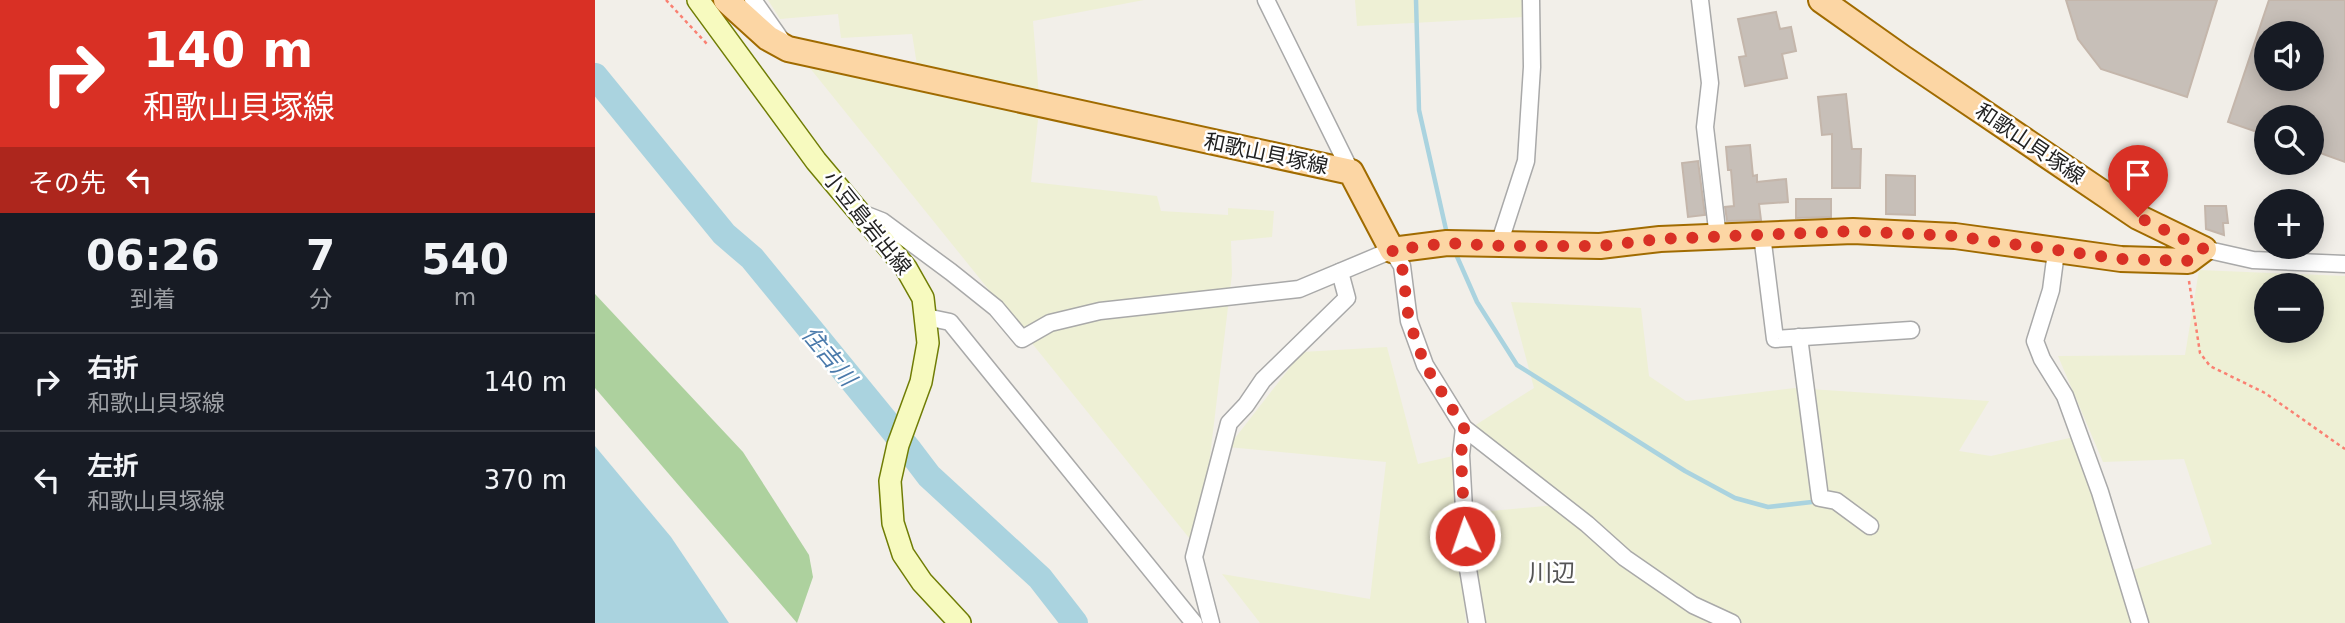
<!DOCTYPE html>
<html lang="ja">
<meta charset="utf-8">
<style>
:root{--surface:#171b24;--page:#242831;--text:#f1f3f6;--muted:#9ea1a6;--line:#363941}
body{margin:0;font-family:"DejaVu Sans","Noto Sans JP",sans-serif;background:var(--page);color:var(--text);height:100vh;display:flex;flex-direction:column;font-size:26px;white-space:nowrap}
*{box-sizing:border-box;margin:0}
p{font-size:23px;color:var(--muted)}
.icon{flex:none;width:38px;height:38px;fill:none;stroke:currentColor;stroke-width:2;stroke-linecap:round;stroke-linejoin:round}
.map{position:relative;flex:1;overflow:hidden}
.details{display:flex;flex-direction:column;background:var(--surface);width:595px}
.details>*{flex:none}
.guide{background:#d93025;color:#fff;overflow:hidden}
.buttons{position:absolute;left:1659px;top:21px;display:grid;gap:14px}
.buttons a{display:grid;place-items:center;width:70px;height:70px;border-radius:50%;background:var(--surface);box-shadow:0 4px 18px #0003;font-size:35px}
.pin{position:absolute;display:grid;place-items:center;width:60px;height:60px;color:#fff;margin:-72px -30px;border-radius:50% 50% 50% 0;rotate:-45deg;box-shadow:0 0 7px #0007}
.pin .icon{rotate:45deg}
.me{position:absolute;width:77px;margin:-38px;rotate:357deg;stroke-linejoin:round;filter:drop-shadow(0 0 5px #0008)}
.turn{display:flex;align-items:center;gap:24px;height:147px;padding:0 28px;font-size:32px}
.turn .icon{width:91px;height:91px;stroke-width:2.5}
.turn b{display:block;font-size:49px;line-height:60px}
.then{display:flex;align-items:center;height:66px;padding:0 28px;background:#0003;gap:14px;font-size:26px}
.eta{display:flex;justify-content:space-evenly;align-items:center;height:119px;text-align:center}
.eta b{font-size:42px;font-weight:700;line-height:49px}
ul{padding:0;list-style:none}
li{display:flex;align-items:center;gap:21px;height:98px;padding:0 28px;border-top:2px solid var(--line)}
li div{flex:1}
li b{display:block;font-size:26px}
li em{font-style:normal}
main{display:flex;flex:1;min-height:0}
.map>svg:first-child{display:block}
.farmland{fill:#eef0d5;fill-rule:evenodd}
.forest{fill:#add19e}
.water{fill:#aad3df}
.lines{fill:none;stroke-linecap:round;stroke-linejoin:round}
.stream{stroke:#aad3df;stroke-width:4.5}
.river{stroke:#aad3df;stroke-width:26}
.building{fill:#c7bfb8;stroke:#c4b6ab;stroke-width:2;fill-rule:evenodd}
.minor-casing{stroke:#a9a9a9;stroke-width:19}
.secondary-casing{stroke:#707d05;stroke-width:24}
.primary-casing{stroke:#a06b00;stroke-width:28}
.path{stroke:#fa8072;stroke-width:2.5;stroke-dasharray:3.5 3.5;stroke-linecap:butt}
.minor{stroke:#fff;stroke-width:16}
.secondary{stroke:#f7fabf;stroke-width:21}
.primary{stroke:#fcd6a4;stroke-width:24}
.route{stroke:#d93025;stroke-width:12;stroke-dasharray:0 21.6}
.labels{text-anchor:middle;stroke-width:5;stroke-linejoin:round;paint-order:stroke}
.street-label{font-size:21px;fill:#222;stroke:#fff}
.water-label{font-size:23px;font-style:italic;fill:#4a7aab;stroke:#fff}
.quarter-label{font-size:24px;fill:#555;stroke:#fff}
</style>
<main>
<section class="details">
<div class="guide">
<div class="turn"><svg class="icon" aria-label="right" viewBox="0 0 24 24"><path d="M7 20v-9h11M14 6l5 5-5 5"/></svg><div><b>140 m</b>和歌山貝塚線</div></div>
<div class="then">その先<svg class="icon" aria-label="left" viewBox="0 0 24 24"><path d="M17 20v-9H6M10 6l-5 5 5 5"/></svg></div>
</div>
<div class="eta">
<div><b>06:26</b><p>到着</p></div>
<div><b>7</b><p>分</p></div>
<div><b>540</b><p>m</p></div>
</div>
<ul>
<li><svg class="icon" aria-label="right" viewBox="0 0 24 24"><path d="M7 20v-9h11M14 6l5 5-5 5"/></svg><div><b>右折</b><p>和歌山貝塚線</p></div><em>140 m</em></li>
<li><svg class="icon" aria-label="left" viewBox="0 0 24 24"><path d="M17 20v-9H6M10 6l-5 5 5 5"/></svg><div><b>左折</b><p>和歌山貝塚線</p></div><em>370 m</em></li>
</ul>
</section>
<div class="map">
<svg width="1750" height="623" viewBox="0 0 1750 623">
<rect width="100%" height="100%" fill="#f2efe9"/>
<g class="farmland">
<polygon points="173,0 549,0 438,21 444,97 323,71 317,34 246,38 243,14 185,19"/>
<polygon points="760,0 928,0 929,17 762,26"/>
<polygon points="206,57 444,111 436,182 562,196 566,211 633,215 633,208 679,211 677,237 636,241 637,274 606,531 599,544"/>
<path d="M1604 270 1750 276V623H890L874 513 972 504 879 426 939 388 916 302 1046 308 1054 376 1091 401 1200 388 1394 401 1364 451 1396 456 1479 437 1526 574 1617 544 1589 459 1508 462 1463 356 1590 355ZM1671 285H1717V331H1671Z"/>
<polygon points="792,347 823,464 858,456 871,623 665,623 627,574 775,599 791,462 633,447 707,352"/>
</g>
<polygon class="forest" points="0,294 148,452 214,555 218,577 202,623 0,388"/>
<polygon class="water" points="0,446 76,537 134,623 0,623"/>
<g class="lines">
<g class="stream">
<polyline points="821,0 824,110 852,234"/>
<polyline points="860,252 882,302 922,365 1090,471 1140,498 1173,507 1217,502"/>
</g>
<polyline class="river" points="0,76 129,234 157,258 315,451 334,476 445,578 480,623"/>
</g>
<g class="building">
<polygon points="1471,0 1622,0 1592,97 1506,69 1483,39"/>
<path d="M1674 0H1750V162L1717 150V117H1671V135L1633 122ZM1671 33H1717V79H1671Z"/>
<polygon points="1181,12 1185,29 1196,27 1201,51 1187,54 1192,78 1150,86 1144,57 1151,56 1143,19"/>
<polygon points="1251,94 1257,149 1266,149 1265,188 1237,188 1237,134 1227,135 1223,97"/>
<polygon points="1155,145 1158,176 1162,175 1162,182 1191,179 1193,202 1164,204 1166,220 1132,221 1130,207 1139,206 1136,170 1133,170 1131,147"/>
<polygon points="1103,161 1110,215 1093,217 1087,163"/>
<polygon points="1291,175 1320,176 1320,215 1291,214"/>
<polygon points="1201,199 1236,199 1236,217 1201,218"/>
<polygon points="1610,206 1631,206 1633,223 1628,223 1629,235 1611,229"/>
</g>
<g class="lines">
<defs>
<g id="minor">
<polyline points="158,0 187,41"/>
<polyline points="671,0 756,172"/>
<polyline points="1105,0 1115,83 1110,127 1123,238"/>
<polyline points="264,212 287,221 356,272 401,308 427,339 455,323 505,311 704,289 797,250 807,266 814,321 830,365 869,428 992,524 1030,558 1098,605 1137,623"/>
<polyline points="1167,235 1180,339 1316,330"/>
<polyline points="907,246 907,235 931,161 937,67 936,0"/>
<polyline points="1609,249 1658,260 1750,264"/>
<polyline points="1461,252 1456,290 1440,341 1447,359 1470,396 1505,492 1545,623"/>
<polyline points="331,317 355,322 599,623"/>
<polyline points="1204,337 1225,498 1241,501 1275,526"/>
<polyline points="869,428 866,455 872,563 882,623"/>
<polyline points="616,623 599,557 634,423 651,405 668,380 752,298 745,272"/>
</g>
<polyline id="secondary" points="103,0 221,161 311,268 328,298 333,343 326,382 303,445 295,481 298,523 308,554 327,582 365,623"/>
<polyline id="primary" points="131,0 173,38 193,49 756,172 797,250 852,243 1005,246 1065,239 1258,231 1360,236 1526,259 1593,261 1609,249 1543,217 1308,58 1226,0"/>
</defs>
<use href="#minor" class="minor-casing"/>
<use href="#secondary" class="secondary-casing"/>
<use href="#primary" class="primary-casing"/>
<g class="path">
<polyline points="71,0 112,44"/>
<polyline points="1594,281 1605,353 1615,366 1670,393 1750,449"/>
</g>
<use href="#minor" class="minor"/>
<use href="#secondary" class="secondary"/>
<use href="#primary" class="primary"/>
</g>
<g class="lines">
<polyline class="route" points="870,536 866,455 869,428 830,365 814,321 807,266 797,250 852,243 907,246 1005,246 1065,239 1258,231 1360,236 1526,259 1592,261 1609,249 1543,217"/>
</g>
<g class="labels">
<g class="street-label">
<text transform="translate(1435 144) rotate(34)" y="7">和歌山貝塚線</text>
<text transform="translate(671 154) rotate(12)" y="7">和歌山貝塚線</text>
<text transform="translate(272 223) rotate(51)" y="7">小豆島岩出線</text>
</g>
<g class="water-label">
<text transform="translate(234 356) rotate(50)" y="8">住吉川</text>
</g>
<g class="quarter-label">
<text x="957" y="581">川辺</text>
</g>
</g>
</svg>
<div class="buttons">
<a><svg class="icon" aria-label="sound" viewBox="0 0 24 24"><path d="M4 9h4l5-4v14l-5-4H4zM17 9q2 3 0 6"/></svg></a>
<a><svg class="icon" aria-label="search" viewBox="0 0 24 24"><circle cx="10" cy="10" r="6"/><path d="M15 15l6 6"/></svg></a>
<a>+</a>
<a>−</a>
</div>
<div class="pin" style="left:1543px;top:217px;background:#d93025"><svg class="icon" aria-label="arrive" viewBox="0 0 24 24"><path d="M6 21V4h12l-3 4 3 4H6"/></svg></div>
<svg class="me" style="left:870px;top:536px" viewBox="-20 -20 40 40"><circle r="17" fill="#d93025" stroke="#fff" stroke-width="3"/><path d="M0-11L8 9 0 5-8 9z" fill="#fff"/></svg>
</div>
</main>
